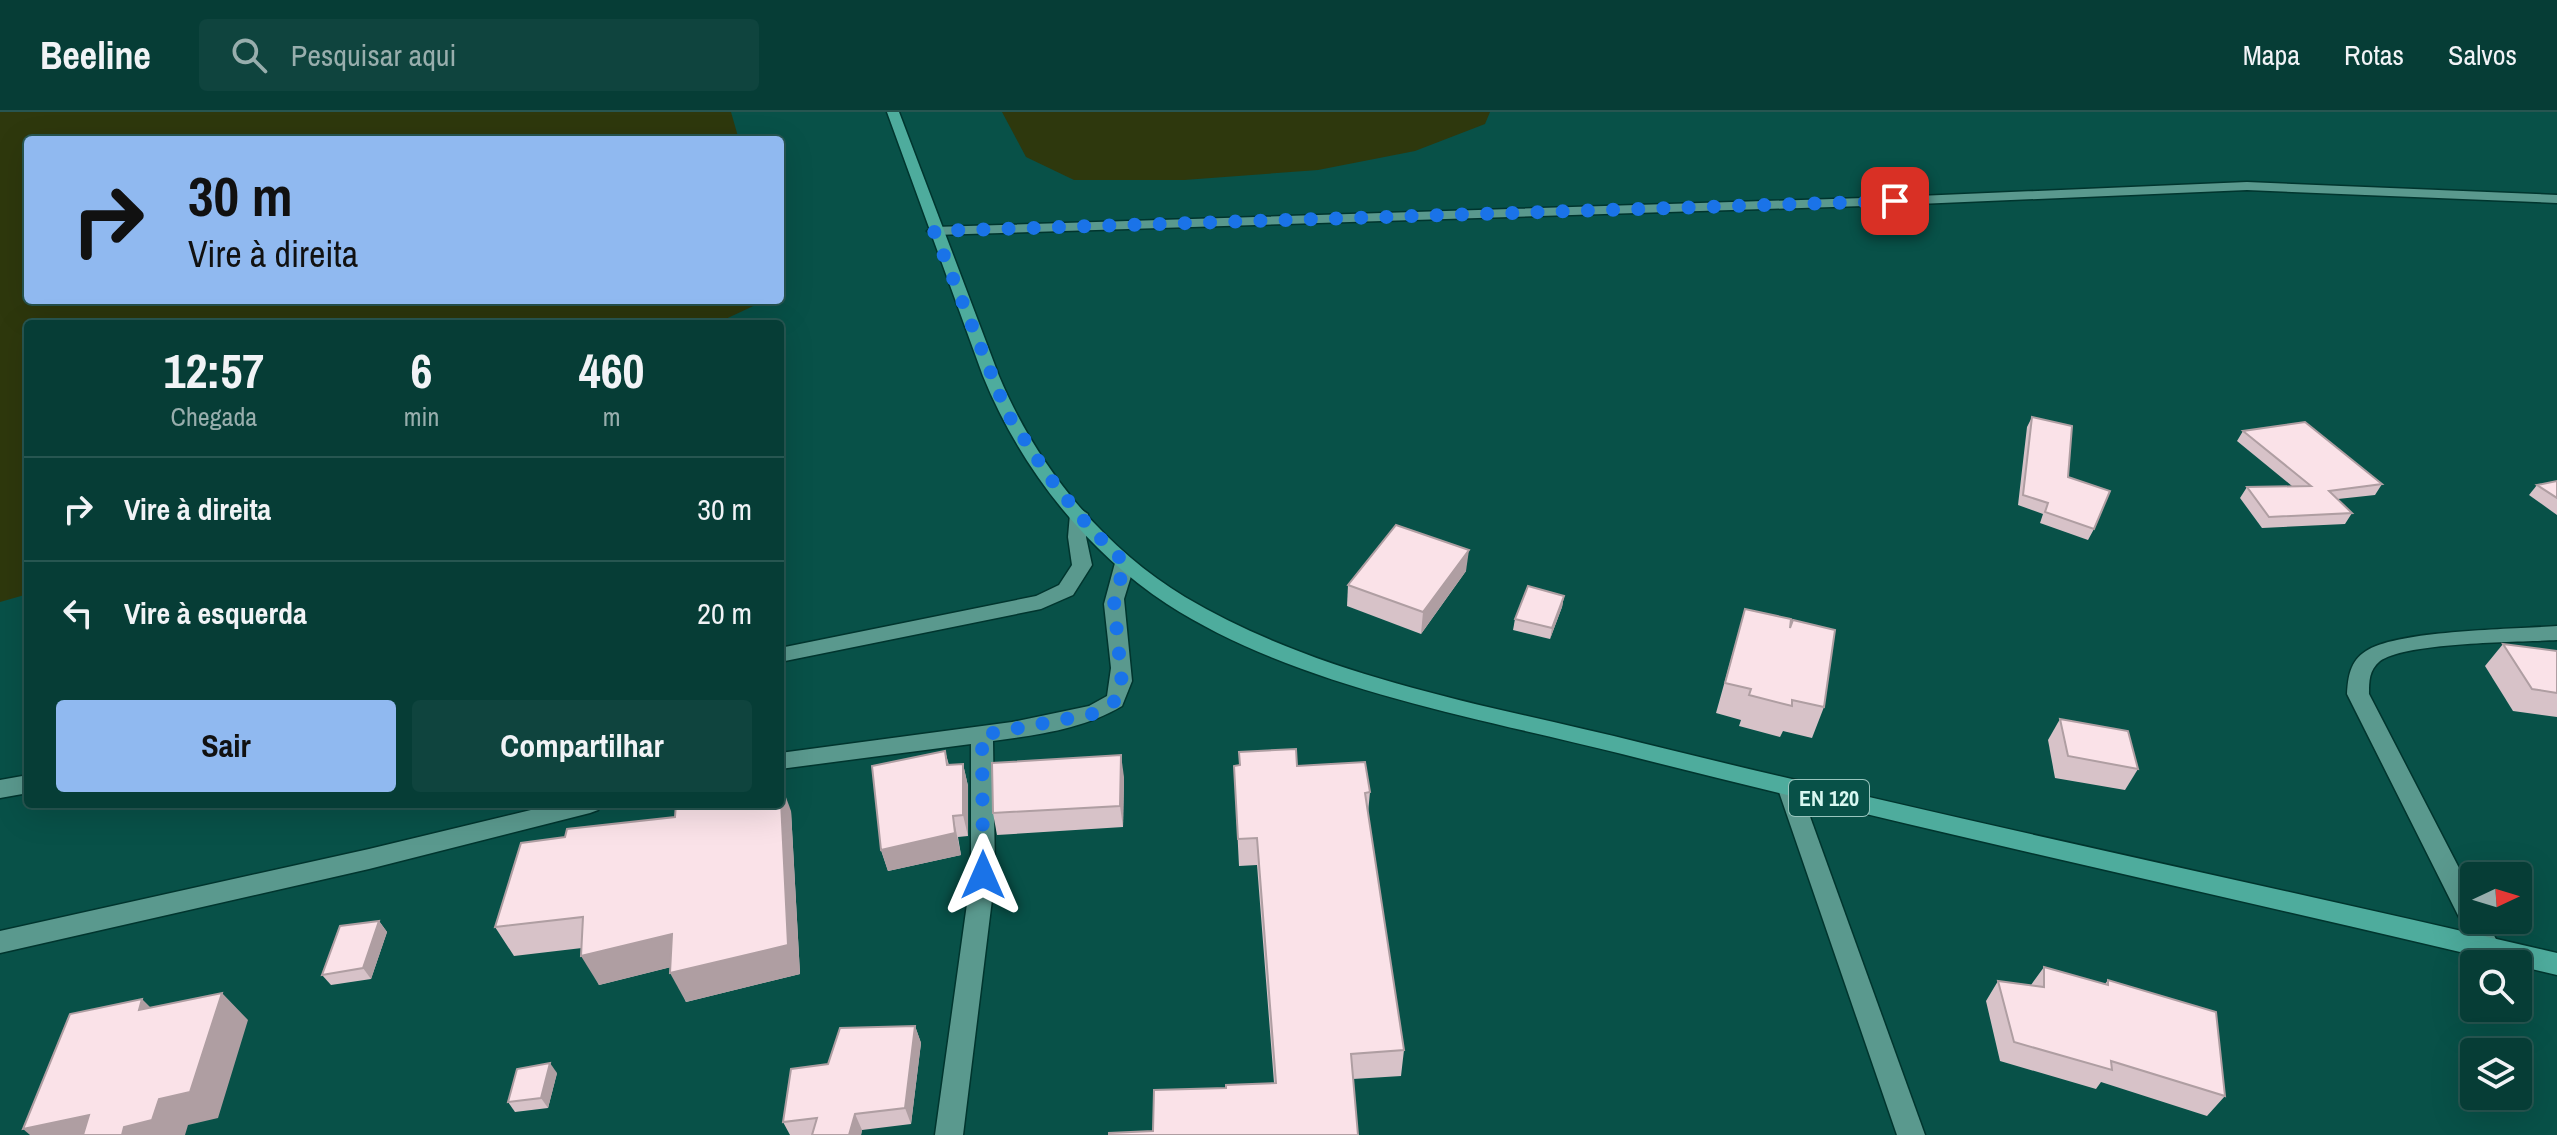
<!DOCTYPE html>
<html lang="pt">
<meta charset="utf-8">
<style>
:root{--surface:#063d36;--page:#0f443e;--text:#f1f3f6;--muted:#98aead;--line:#275651;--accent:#90b9f0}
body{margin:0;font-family:"Archivo Narrow",sans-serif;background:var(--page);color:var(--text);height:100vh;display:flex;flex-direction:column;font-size:30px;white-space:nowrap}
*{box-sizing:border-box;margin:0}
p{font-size:26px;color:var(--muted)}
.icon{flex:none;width:44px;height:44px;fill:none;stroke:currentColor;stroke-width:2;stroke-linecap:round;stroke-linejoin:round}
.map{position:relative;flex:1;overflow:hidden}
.details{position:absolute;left:24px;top:208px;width:760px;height:488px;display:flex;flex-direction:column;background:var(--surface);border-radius:8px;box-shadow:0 8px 32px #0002,0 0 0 2px var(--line)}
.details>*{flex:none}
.banner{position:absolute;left:24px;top:24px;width:760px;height:168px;border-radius:8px;box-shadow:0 8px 32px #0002,0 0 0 2px var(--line);background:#90b9f0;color:#111;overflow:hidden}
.needle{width:52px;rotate:86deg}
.controls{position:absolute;left:2460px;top:750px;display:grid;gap:16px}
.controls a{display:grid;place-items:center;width:72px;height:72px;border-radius:8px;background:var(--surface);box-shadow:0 8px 32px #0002,0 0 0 2px var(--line);font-size:40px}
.pin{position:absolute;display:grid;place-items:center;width:68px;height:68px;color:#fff;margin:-34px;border-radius:16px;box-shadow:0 4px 12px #0006}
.me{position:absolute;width:88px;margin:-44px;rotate:0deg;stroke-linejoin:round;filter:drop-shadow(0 0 6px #0008)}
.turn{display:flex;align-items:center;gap:28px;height:168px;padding:0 32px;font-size:36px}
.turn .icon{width:104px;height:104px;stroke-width:2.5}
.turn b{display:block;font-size:56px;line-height:68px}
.eta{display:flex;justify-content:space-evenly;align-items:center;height:136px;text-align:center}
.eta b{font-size:48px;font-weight:700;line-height:56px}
.primary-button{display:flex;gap:16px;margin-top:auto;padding:16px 32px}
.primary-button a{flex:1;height:92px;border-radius:8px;background:var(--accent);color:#111;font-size:32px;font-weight:700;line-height:92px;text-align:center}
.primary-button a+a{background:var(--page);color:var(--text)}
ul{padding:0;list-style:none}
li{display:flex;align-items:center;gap:24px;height:104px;padding:0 32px;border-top:2px solid var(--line)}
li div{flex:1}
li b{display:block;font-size:30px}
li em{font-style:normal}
header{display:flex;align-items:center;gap:48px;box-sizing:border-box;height:112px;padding:0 40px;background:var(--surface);border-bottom:2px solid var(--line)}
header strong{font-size:38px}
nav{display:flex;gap:44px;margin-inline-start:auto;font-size:28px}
.search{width:560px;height:72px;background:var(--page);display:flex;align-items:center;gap:20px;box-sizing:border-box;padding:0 28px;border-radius:8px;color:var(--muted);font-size:30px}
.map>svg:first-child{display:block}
.water{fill:#2e380d}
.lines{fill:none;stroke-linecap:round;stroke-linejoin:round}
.minor-casing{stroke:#00352e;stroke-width:3}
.primary-casing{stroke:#00352e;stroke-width:3}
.minor{fill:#5a998e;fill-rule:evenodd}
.primary{fill:#4eac9d;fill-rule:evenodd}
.wall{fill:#d7c2c8}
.shaded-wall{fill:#af9ea2}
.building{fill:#fae2e8;stroke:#af9ea2;stroke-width:2}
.route{stroke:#1a73e8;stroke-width:14;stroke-dasharray:0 25.2}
.labels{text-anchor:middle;stroke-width:8;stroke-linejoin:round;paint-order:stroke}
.shield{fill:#085148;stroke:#99c5be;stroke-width:2}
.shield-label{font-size:22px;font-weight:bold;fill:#d7f7f0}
</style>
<header>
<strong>Beeline</strong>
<div class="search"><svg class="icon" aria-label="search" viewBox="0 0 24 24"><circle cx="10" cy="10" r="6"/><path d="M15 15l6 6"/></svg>Pesquisar aqui</div>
<nav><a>Mapa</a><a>Rotas</a><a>Salvos</a></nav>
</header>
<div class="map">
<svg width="2557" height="1023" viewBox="0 0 2557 1023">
<rect width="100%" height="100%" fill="#085148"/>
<g class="water">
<polygon points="0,0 731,0 739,28 28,28 28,188 766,188 715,212 28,212 28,482 0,490"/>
<polygon points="1002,0 1490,0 1485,12 1415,39 1318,58 1184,68 1074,68 1026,45"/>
</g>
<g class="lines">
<defs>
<g id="minor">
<polygon points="2247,70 2557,83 2557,91 2247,78 1895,93 934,123 927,119 934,115 1895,85"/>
<polygon points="1079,396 1088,402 1086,425 1092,453 1073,483 1041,497 780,550 780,536 1036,484 1059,473 1072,453 1068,425 1070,402"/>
<path d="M1125 445 1135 451 1124 487 1132 569 1122 594C1084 617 1037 623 993 629L995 763 963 1023H935L971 763V632L780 657V641L1012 610 1089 594 1107 584 1111 556 1104 492 1115 451Z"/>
<path d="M2557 514V528C2521 530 2406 530 2380 549 2369 558 2369 569 2369 582L2474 785V808H2486L2500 835 2496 843 2487 846 2478 843 2347 582C2348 565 2350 549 2366 539 2397 518 2516 517 2557 514Z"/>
<polygon points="28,663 28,681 0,686 0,668"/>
<polygon points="1789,668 1797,671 1800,677 1925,1023 1897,1023 1778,677 1781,671"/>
<polygon points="556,692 601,692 598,698 590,701 369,757 0,841 0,819 369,737"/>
</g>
<path id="primary" d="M887 0H899L999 264C1036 353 1102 435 1185 485 1323 567 1489 593 1642 631 1946 706 2252 770 2557 841V863C2248 789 1932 721 1622 642 1475 605 1295 575 1167 492 1085 438 1020 355 983 264Z"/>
</defs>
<use href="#minor" class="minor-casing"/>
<use href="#primary" class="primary-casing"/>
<use href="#minor" class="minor"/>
<use href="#primary" class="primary"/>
</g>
<g class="wall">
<polygon points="2032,305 2068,365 2094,417 2088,428 2040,411 2043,402 2018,393 2027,315"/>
<polygon points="2243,319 2382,372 2375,383 2338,387 2352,401 2345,412 2262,416 2240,386 2247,375 2292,374 2237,329"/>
<polygon points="2557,369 2557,403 2529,383 2537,373"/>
<polygon points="1466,459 1421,522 1347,494 1348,473"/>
<polygon points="1564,484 1562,495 1550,527 1513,518 1515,507"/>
<polygon points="1745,497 1790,516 1824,595 1812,626 1783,619 1780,625 1739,614 1741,608 1716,601"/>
<polygon points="2503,532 2557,539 2557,605 2513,599 2485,554"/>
<polygon points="2060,607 2138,657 2125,678 2055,666 2048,628"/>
<polygon points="945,639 949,653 963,652 968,674 968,724 958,725 961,743 888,759 881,738"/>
<polygon points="1234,654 1297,654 1370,680 1368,701 1404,938 1401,964 1353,967 1153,1019 1226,976 1274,971 1257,753 1239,754"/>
<polygon points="1124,665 1123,715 997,723 993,701"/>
<polygon points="791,699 800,862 686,890 671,855 599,873 582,836 514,844 495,815 565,725"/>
<polygon points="379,809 387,820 371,867 331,873 322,863"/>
<polygon points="2044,855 2105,872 2108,868 2225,984 2207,1004 2101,970 2096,977 2000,949 1986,889 1998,869 2031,873"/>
<polygon points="915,914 921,931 911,1012 862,1018 861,1023 790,1023 783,1010 828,952"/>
<polygon points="557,961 548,996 515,1000 508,990"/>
</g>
<g class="shaded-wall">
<polygon points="1469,438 1466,459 1421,522 1423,500"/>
<polygon points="1564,484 1562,495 1550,527 1552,516"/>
<polygon points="1121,643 1124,665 1123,715 1120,694"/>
<polygon points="963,652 968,674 968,724 963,703"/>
<polygon points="780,669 791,699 800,862 686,890 670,861"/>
<polygon points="953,704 961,743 888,759 881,738"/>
<polygon points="379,809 387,820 371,867 363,856"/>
<polygon points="672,822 687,851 599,873 581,844"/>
<polygon points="222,881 248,908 218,1006 188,1013 185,1023 122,1023 124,1015"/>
<polygon points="142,887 169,914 139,898"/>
<polygon points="915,914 921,931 911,1012 905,996"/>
<polygon points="550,951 557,961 548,996 541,986"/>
<polygon points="855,1002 862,1018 861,1023 849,1023"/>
<polygon points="89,1003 113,1023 30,1023 23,1017"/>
</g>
<g class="building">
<polygon points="2032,305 2072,314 2068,365 2110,379 2094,417 2045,400 2048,391 2023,383"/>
<polygon points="2305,310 2382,372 2329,379 2352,401 2269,405 2247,375 2311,374 2243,319"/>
<polygon points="2557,369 2557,386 2537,373"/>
<polygon points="1396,413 1469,438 1423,500 1348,473"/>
<polygon points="1528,474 1564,484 1552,516 1515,507"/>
<polygon points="1745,497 1791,507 1790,516 1793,508 1835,518 1824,595 1792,588 1792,594 1749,583 1751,577 1725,571"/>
<polygon points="2503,532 2557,539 2557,581 2532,577"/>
<polygon points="2060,607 2128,619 2138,657 2068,644"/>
<polygon points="1296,637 1297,654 1365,650 1370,680 1365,681 1404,938 1351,942 1358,1023 1109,1023 1109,1021 1153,1019 1154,978 1226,976 1226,973 1276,971 1257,726 1238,727 1234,654 1240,653 1239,640"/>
<polygon points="945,639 947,653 963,652 963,703 953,704 955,721 881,738 872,654"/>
<polygon points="1121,643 1120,694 993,701 992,651"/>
<polygon points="780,669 788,833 670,861 672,822 581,844 583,805 495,815 521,731 565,725 567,717 675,705 676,692 780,692"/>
<polygon points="379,809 363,856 322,863 340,814"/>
<polygon points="2044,855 2108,873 2108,868 2216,900 2225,984 2111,949 2112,958 2014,930 1998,869 2044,875"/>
<polygon points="222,881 190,980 159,987 152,1008 124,1015 122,1023 83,1023 89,1003 23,1017 70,902 142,887 139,898"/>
<polygon points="915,914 905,996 855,1002 849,1023 812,1023 817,1006 783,1010 791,957 828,952 840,916"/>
<polygon points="550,951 541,986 508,990 517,957"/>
</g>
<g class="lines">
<polyline class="route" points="983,763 982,623 1092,602 1115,589 1122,573 1114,489 1125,451 1089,415 1049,365 1007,301 934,119 1895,89"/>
</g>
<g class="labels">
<rect class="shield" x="1789" y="668" width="80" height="36" rx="6"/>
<g class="shield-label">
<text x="1829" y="694">EN 120</text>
</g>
</g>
</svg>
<div class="controls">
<a><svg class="needle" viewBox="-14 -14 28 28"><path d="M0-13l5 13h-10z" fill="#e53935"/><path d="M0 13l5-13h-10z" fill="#98aead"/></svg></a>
<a><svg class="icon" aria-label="search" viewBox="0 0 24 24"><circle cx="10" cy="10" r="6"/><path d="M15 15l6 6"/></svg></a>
<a><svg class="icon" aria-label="layers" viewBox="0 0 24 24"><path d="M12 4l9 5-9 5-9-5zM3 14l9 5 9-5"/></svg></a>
</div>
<div class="pin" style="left:1895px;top:89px;background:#d93025"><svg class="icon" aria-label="arrive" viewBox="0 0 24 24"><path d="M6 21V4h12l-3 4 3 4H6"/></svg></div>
<svg class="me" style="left:983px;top:763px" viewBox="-20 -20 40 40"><path d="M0-17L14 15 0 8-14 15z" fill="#1a73e8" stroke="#fff" stroke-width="4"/></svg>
<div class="banner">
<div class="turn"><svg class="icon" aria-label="right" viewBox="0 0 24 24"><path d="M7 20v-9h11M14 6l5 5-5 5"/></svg><div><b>30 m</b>Vire à direita</div></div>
</div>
<section class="details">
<div class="eta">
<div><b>12:57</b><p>Chegada</p></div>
<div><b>6</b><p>min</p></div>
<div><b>460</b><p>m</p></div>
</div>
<ul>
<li><svg class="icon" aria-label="right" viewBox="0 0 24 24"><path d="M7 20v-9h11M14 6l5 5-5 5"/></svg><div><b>Vire à direita</b></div><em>30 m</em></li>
<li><svg class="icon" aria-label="left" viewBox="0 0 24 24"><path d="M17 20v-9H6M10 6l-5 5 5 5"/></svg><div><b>Vire à esquerda</b></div><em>20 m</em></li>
</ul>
<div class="primary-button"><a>Sair</a><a>Compartilhar</a></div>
</section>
</div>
